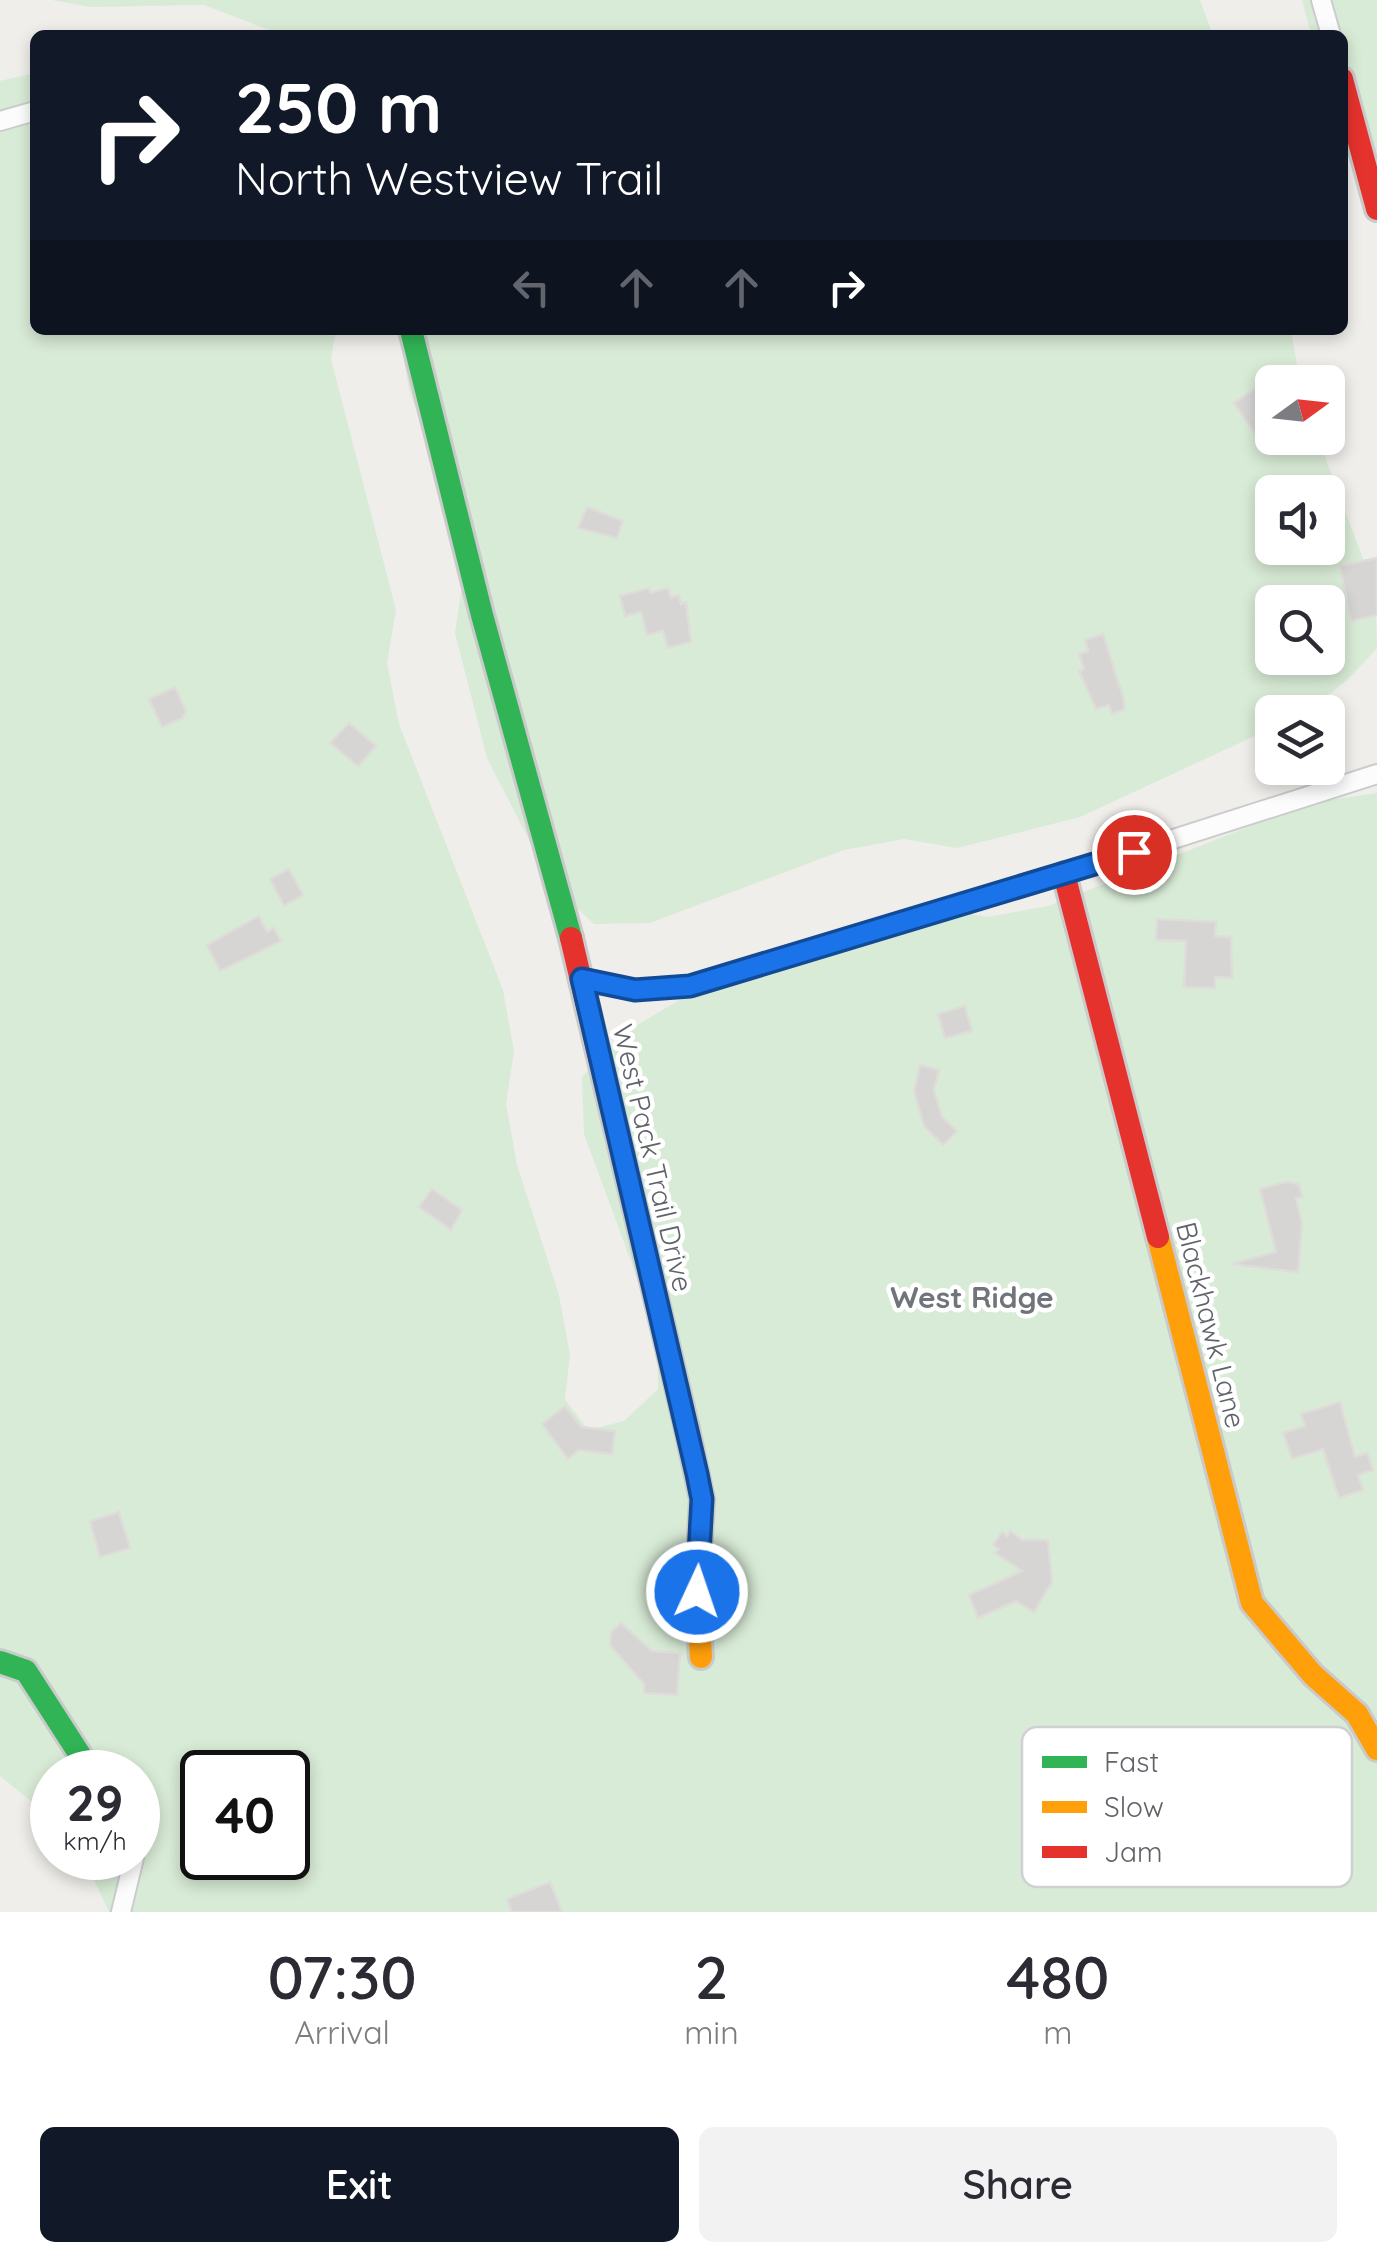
<!DOCTYPE html>
<style>
:root{--surface:#fff;--page:#f2f2f3;--text:#2b2b33;--muted:#7c7c81;--accent:#111827}
body{margin:0;font-family:Quicksand,sans-serif;background:var(--page);color:var(--text);height:100vh;display:flex;flex-direction:column;font-size:38px;white-space:nowrap}
*{box-sizing:border-box;margin:0}
p{font-size:32px;color:var(--muted)}
.icon{flex:none;width:55px;height:55px;fill:none;stroke:currentColor;stroke-width:2;stroke-linecap:round;stroke-linejoin:round}
.map{position:relative;height:1912px;overflow:hidden}
.sheet{display:flex;flex-direction:column;background:var(--surface);flex:1}
.sheet>*{flex:none}
.guide{position:absolute;left:30px;top:30px;width:1318px;height:305px;border-radius:15px;box-shadow:0 5px 15px #0003;background:#111827;color:#fff;overflow:hidden}
.needle{width:65px;rotate:75deg}
.fabs{position:absolute;left:1255px;top:365px;display:grid;gap:20px}
.fabs a{display:grid;place-items:center;width:90px;height:90px;border-radius:15px;background:var(--surface);box-shadow:0 5px 15px #0003;font-size:50px}
.speed{position:absolute;left:30px;top:1750px;display:flex;gap:20px;font-size:50px;font-weight:700;text-align:center}
.speed>*{display:grid;place-content:center;width:130px;height:130px;border-radius:50%;background:var(--surface);box-shadow:0 5px 15px #0003;line-height:1}
.speed small{font-size:25px;font-weight:400}
.speed .limit{border:5px solid #111;border-radius:15px;background:#fff;color:#111}
.pin{position:absolute;display:grid;place-items:center;width:85px;height:85px;color:#fff;margin:-42px;border:5px solid #fff;border-radius:50%;box-shadow:0 2px 10px #0007}
.me{position:absolute;width:110px;margin:-55px;rotate:3deg;stroke-linejoin:round;filter:drop-shadow(0 0 8px #0008)}
.turn{display:flex;align-items:center;gap:35px;height:210px;padding:0 40px;font-size:45px}
.turn .icon{width:130px;height:130px;stroke-width:2.5}
.turn b{display:block;font-size:70px;line-height:85px}
.lanes{display:flex;align-items:center;height:95px;padding:0 40px;background:#0003;justify-content:center;gap:50px;direction:ltr}
.lanes .off{opacity:.35}
.eta{display:flex;justify-content:space-evenly;align-items:center;height:170px;text-align:center}
.eta b{font-size:60px;font-weight:600;line-height:70px}
.action{display:flex;gap:20px;margin-top:auto;padding:20px 40px}
.action a{flex:1;height:115px;border-radius:15px;background:var(--accent);color:#fff;font-size:40px;font-weight:600;line-height:115px;text-align:center}
.action a+a{background:var(--page);color:var(--text)}
.map>svg:first-child{display:block}
.green{fill:#d8ebd6;fill-rule:evenodd}
.building{fill:#d6d5d3;stroke:#deddd9;stroke-width:2.5}
.lines{fill:none;stroke-linecap:round;stroke-linejoin:round}
.street-casing{stroke:#cbcccc;stroke-width:22}
.fast-casing{stroke:#cacacb;stroke-width:28}
.slow-casing{stroke:#cacacb;stroke-width:28}
.jam-casing{stroke:#cacacb;stroke-width:28}
.street{stroke:#fdfcfc;stroke-width:18}
.fast{stroke:#30b455;stroke-width:22}
.slow{stroke:#ff9f0a;stroke-width:22}
.jam{stroke:#e5322d;stroke-width:22}
.route-casing{stroke:#114b97;stroke-width:25}
.route{stroke:#1a73e8;stroke-width:18}
.labels{text-anchor:middle;stroke-width:9;stroke-linejoin:round;paint-order:stroke}
.street-label{font-size:28px;fill:#5f6368;stroke:#fff}
.neighbourhood-label{font-size:30px;font-weight:bold;fill:#70757a;stroke:#fff}
.key{fill:#fff;stroke:#cfd0d2;stroke-width:2.5}
.key-label{font-size:28px;fill:#5f6368}
</style>
<div class="map">
<svg width="1377" height="1912" viewBox="0 0 1377 1912">
<rect width="100%" height="100%" fill="#efeeea"/>
<g class="green">
<polygon points="52,0 1200,0 1213,35 282,35 204,5 91,7"/>
<polygon points="1302,0 1377,0 1377,189 1343,137 1342,35 1311,35"/>
<path d="M35 73V330H336L331 359 396 610 387 663 399 724 503 990 514 1051 506 1104 517 1165 559 1295 570 1355 565 1399 588 1430 624 1421 658 1389 657 1332 584 1134 582 1077 620 1035 678 1001 812 940 875 919 935 908 988 917 1048 906 1309 803 1377 793V1912H109L84 1858H138V1772H52V1818L0 1776V81ZM202 1772H288V1858H202Z"/>
<path d="M399 330H1291L1300 382H1272V438H1318L1375 591 1377 648C1346 682 1321 712 1272 712V728L1080 817 957 848 904 839 844 850 650 923 594 924 552 885 487 758 455 633 463 579 452 518 409 389ZM1272 492H1328V548H1272ZM1272 602H1328V658H1272Z"/>
</g>
<g class="building">
<polygon points="1260,385 1272,404 1272,430 1259,440 1234,403"/>
<polygon points="587,507 623,521 617,538 578,528"/>
<polygon points="1377,558 1377,615 1351,621 1340,566"/>
<polygon points="649,588 650,593 668,588 671,597 679,595 681,604 686,602 691,642 668,648 663,631 647,635 641,612 625,616 620,596"/>
<polygon points="1103,634 1124,700 1124,710 1112,714 1109,705 1096,709 1079,671 1084,669 1079,654 1088,651 1085,640"/>
<polygon points="175,687 186,711 183,718 162,727 149,699"/>
<polygon points="349,723 376,746 358,766 330,743"/>
<polygon points="289,869 303,895 284,906 270,879"/>
<polygon points="259,916 267,932 274,928 281,941 220,971 207,945"/>
<polygon points="1157,919 1216,922 1215,936 1231,937 1232,978 1215,977 1215,988 1184,987 1186,941 1156,940"/>
<polygon points="965,1006 972,1031 945,1038 938,1014"/>
<polygon points="920,1065 939,1070 934,1090 942,1117 957,1131 943,1145 924,1126 914,1091"/>
<polygon points="1286,1182 1299,1184 1302,1197 1296,1198 1302,1223 1298,1272 1231,1264 1276,1252 1260,1189"/>
<polygon points="432,1189 462,1210 451,1230 419,1207"/>
<polygon points="1340,1402 1355,1457 1367,1453 1373,1470 1358,1475 1363,1490 1339,1498 1323,1449 1292,1459 1283,1433 1305,1426 1301,1414"/>
<polygon points="565,1406 581,1427 615,1431 612,1454 579,1450 568,1459 542,1424"/>
<polygon points="119,1512 130,1548 100,1557 90,1521"/>
<polygon points="1010,1531 1022,1540 1048,1540 1052,1582 1034,1612 1016,1601 978,1618 969,1595 1022,1571 995,1553 999,1549 993,1545 1002,1532 1007,1536"/>
<polygon points="621,1623 652,1651 680,1653 677,1695 644,1693 644,1684 610,1645 611,1632"/>
<polygon points="550,1882 562,1912 512,1912 507,1899"/>
</g>
<g class="lines">
<defs>
<g id="street">
<polyline points="1321,0 1331,35"/>
<polyline points="0,121 35,111"/>
<polyline points="582,979 635,990 689,986 1064,874 1377,774"/>
<polyline points="121,1912 134,1858"/>
</g>
<g id="fast">
<polyline points="411,330 482,615 571,938"/>
<polyline points="0,1662 26,1671 91,1772"/>
</g>
<g id="slow">
<polyline points="1158,1237 1252,1603 1313,1675 1357,1714 1377,1749"/>
<polyline points="687,1429 702,1499 697,1592 701,1657"/>
</g>
<g id="jam">
<polyline points="1342,79 1377,209"/>
<polyline points="1064,874 1158,1237"/>
<polyline points="571,938 687,1429"/>
</g>
</defs>
<use href="#street" class="street-casing"/>
<use href="#fast" class="fast-casing"/>
<use href="#slow" class="slow-casing"/>
<use href="#jam" class="jam-casing"/>
<use href="#street" class="street"/>
<use href="#fast" class="fast"/>
<use href="#slow" class="slow"/>
<use href="#jam" class="jam"/>
</g>
<g class="lines">
<defs>
<polyline id="route" points="697,1592 702,1499 697,1474 582,979 635,990 690,986 1134,852"/>
</defs>
<use href="#route" class="route-casing"/>
<use href="#route" class="route"/>
</g>
<g class="labels">
<g class="street-label">
<text transform="translate(653 1158) rotate(77)" y="10">West Pack Trail Drive</text>
<text transform="translate(1211 1325) rotate(76)" y="10">Blackhawk Lane</text>
</g>
<g class="neighbourhood-label">
<text x="972" y="1308">West Ridge</text>
</g>
</g>
<rect x="1022" y="1727" width="330" height="160" rx="15" class="key"/>
<rect x="1042" y="1756" width="45" height="12" fill="#30b455"/>
<rect x="1042" y="1801" width="45" height="12" fill="#ff9f0a"/>
<rect x="1042" y="1846" width="45" height="12" fill="#e5322d"/>
<g class="key-label">
<text x="1104" y="1772">Fast</text>
<text x="1104" y="1817">Slow</text>
<text x="1104" y="1862">Jam</text>
</g>
</svg>
<div class="fabs">
<a><svg class="needle" viewBox="-14 -14 28 28"><path d="M0-13l5 13h-10z" fill="#e53935"/><path d="M0 13l5-13h-10z" fill="#7c7c81"/></svg></a>
<a><svg class="icon" aria-label="sound" viewBox="0 0 24 24"><path d="M4 9h4l5-4v14l-5-4H4zM17 9q2 3 0 6"/></svg></a>
<a><svg class="icon" aria-label="search" viewBox="0 0 24 24"><circle cx="10" cy="10" r="6"/><path d="M15 15l6 6"/></svg></a>
<a><svg class="icon" aria-label="layers" viewBox="0 0 24 24"><path d="M12 4l9 5-9 5-9-5zM3 14l9 5 9-5"/></svg></a>
</div>
<div class="speed"><div>29<small>km/h</small></div><div class="limit">40</div></div>
<div class="pin" style="left:1134px;top:852px;background:#d93025"><svg class="icon" aria-label="arrive" viewBox="0 0 24 24"><path d="M6 21V4h12l-3 4 3 4H6"/></svg></div>
<svg class="me" style="left:697px;top:1592px" viewBox="-20 -20 40 40"><circle r="17" fill="#1a73e8" stroke="#fff" stroke-width="3"/><path d="M0-11L8 9 0 5-8 9z" fill="#fff"/></svg>
<div class="guide">
<div class="turn"><svg class="icon" aria-label="right" viewBox="0 0 24 24"><path d="M7 20v-9h11M14 6l5 5-5 5"/></svg><div><b>250 m</b>North Westview Trail</div></div>
<div class="lanes"><svg class="icon off" aria-label="left" viewBox="0 0 24 24"><path d="M17 20v-9H6M10 6l-5 5 5 5"/></svg><svg class="icon off" aria-label="ahead" viewBox="0 0 24 24"><path d="M12 20V5M6 11l6-6 6 6"/></svg><svg class="icon off" aria-label="ahead" viewBox="0 0 24 24"><path d="M12 20V5M6 11l6-6 6 6"/></svg><svg class="icon" aria-label="right" viewBox="0 0 24 24"><path d="M7 20v-9h11M14 6l5 5-5 5"/></svg></div>
</div>
</div>
<section class="sheet">
<div class="eta">
<div><b>07:30</b><p>Arrival</p></div>
<div><b>2</b><p>min</p></div>
<div><b>480</b><p>m</p></div>
</div>
<div class="action"><a>Exit</a><a>Share</a></div>
</section>
